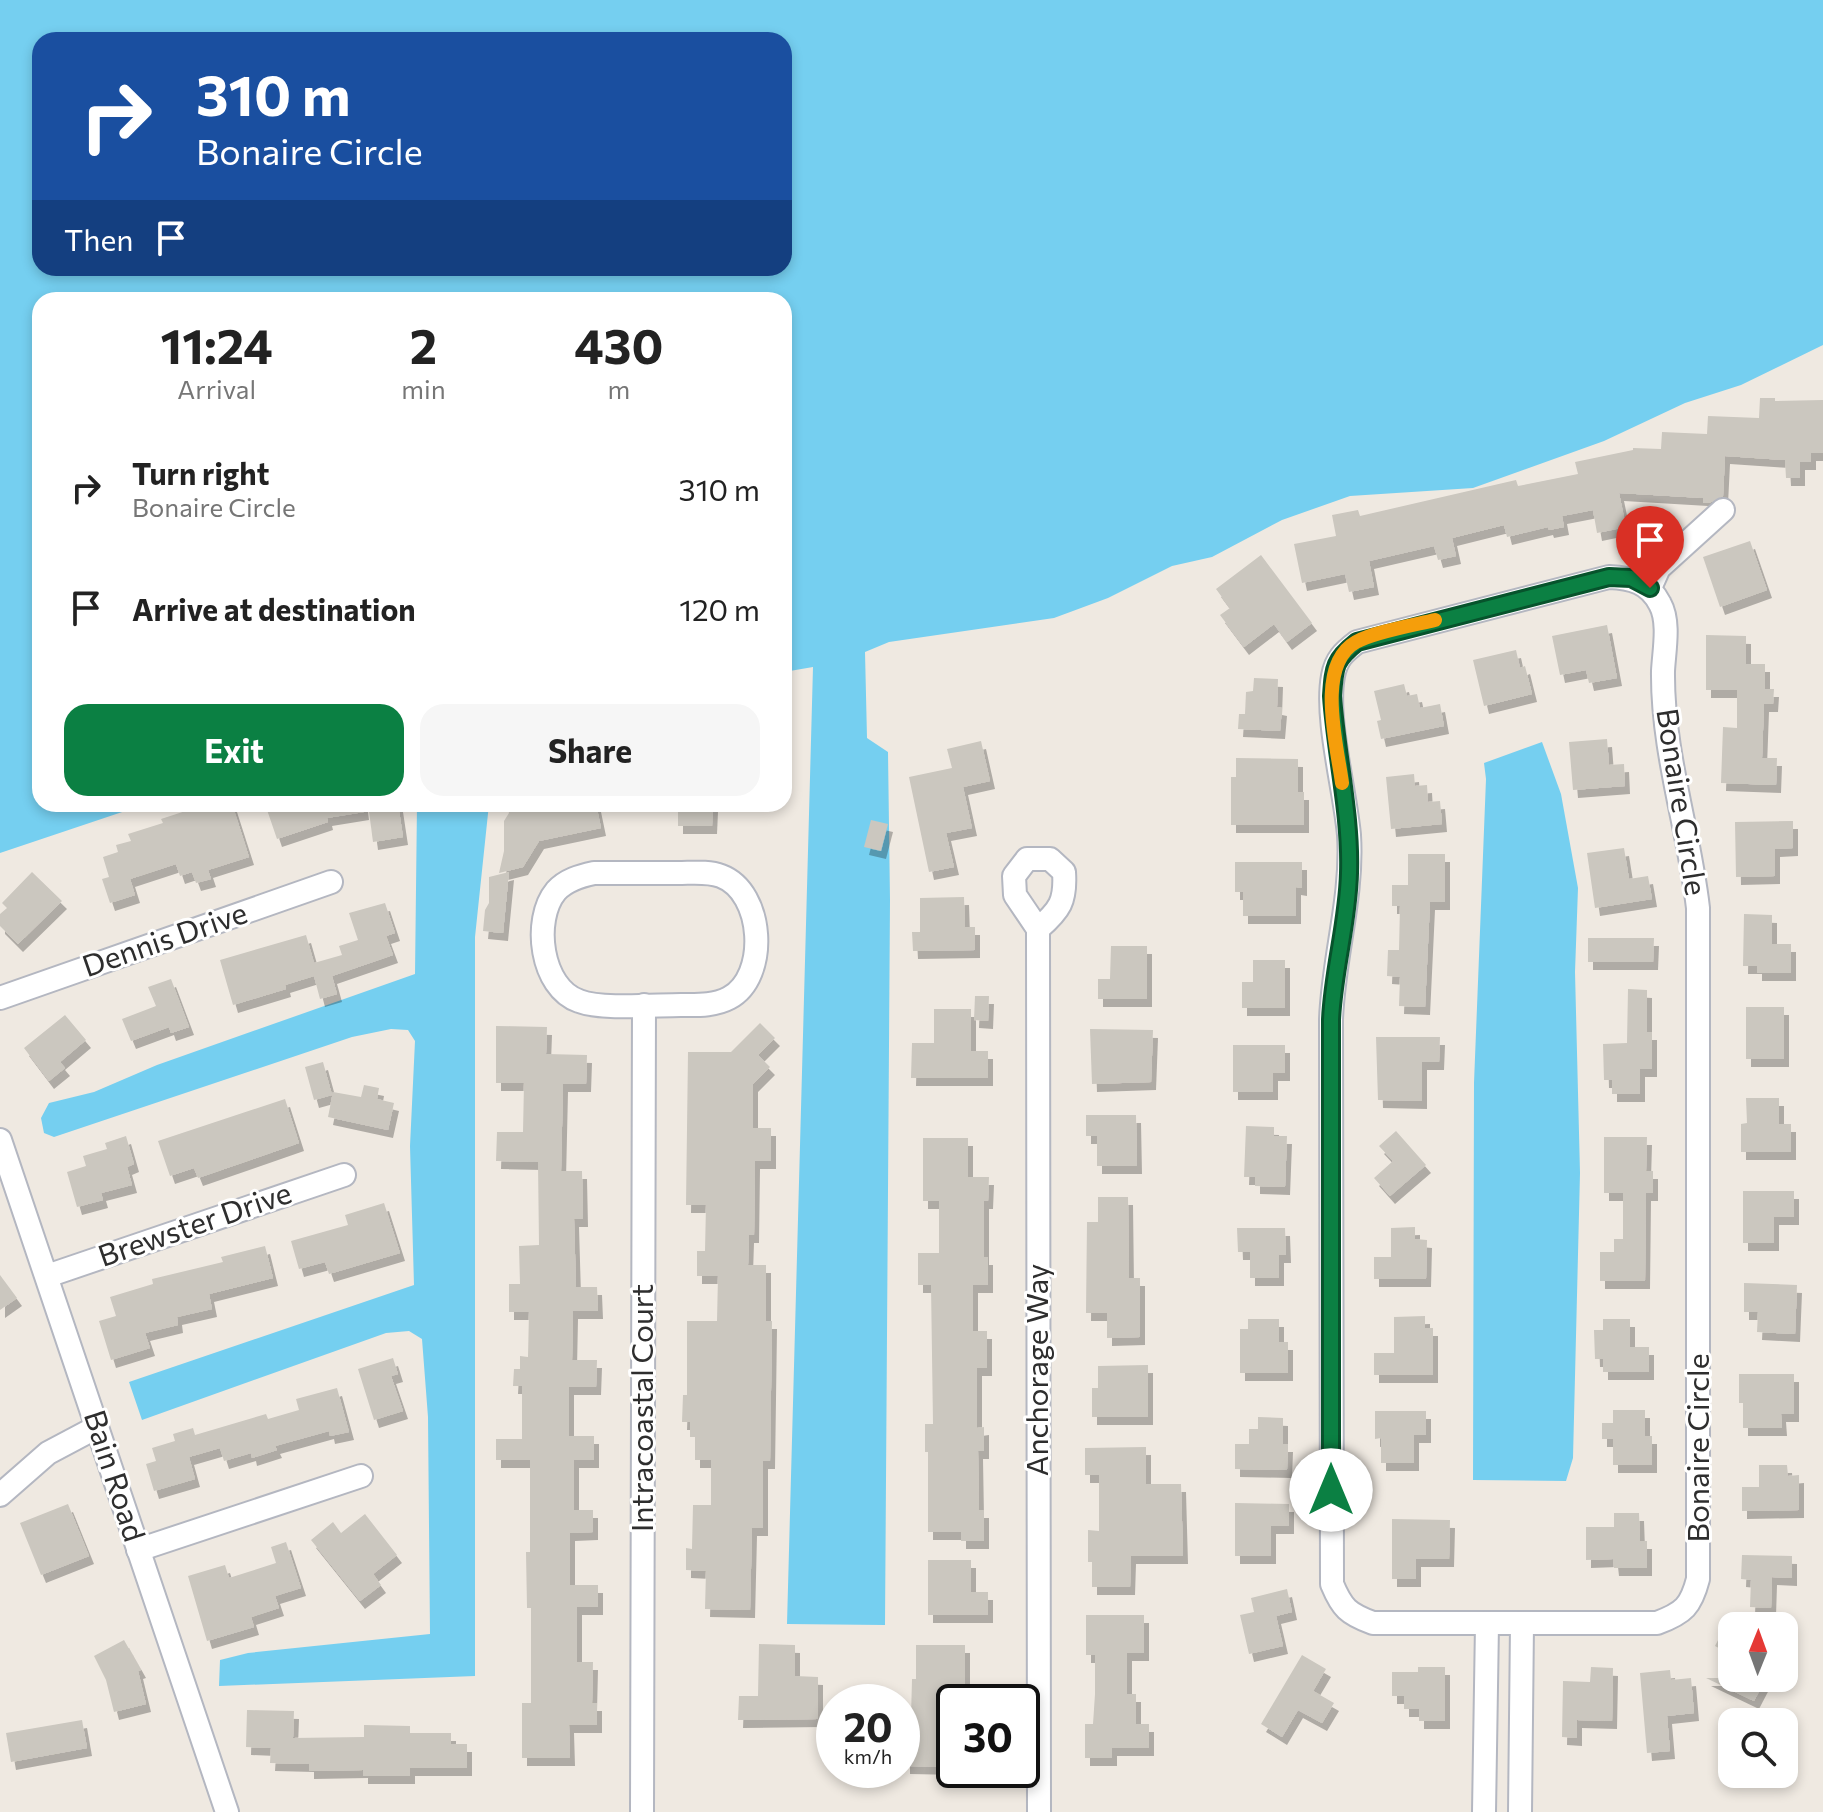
<!DOCTYPE html>
<style>
:root{--surface:#fff;--page:#f6f6f6;--text:#222;--muted:#767676;--accent:#0b8043}
body{margin:0;font-family:Commissioner,sans-serif;background:var(--page);color:var(--text);height:100vh;display:flex;flex-direction:column;font-size:30px;white-space:nowrap}
*{box-sizing:border-box;margin:0}
p{font-size:26px;color:var(--muted)}
.icon{flex:none;width:44px;height:44px;fill:none;stroke:currentColor;stroke-width:2;stroke-linecap:round;stroke-linejoin:round}
.map{position:relative;flex:1;overflow:hidden}
.drawer{position:absolute;left:32px;top:292px;width:760px;height:520px;display:flex;flex-direction:column;background:var(--surface);border-radius:24px;box-shadow:0 4px 12px #0003}
.drawer>*{flex:none}
.hud{position:absolute;left:32px;top:32px;width:760px;height:244px;border-radius:24px;box-shadow:0 4px 12px #0003;background:#1a4fa0;color:#fff;overflow:hidden}
.needle{width:52px;rotate:1deg}
.buttons{position:absolute;left:1718px;top:1612px;display:grid;gap:16px}
.buttons a{display:grid;place-items:center;width:80px;height:80px;border-radius:16px;background:var(--surface);box-shadow:0 4px 12px #0003;font-size:40px}
.speed{position:absolute;left:816px;top:1684px;display:flex;gap:16px;font-size:40px;font-weight:700;text-align:center}
.speed>*{display:grid;place-content:center;width:104px;height:104px;border-radius:50%;background:var(--surface);box-shadow:0 4px 12px #0003;line-height:1}
.speed small{font-size:20px;font-weight:400}
.speed .limit{border:4px solid #111;border-radius:12px;background:#fff;color:#111}
.pin{position:absolute;display:grid;place-items:center;width:68px;height:68px;color:#fff;margin:-82px -34px;border-radius:50% 50% 50% 0;rotate:-45deg;box-shadow:0 0 8px #0007}
.pin .icon{rotate:45deg}
.me{position:absolute;width:88px;margin:-44px;rotate:0deg;stroke-linejoin:round;filter:drop-shadow(0 0 6px #0008)}
.turn{display:flex;align-items:center;gap:28px;height:168px;padding:0 32px;font-size:36px}
.turn .icon{width:104px;height:104px;stroke-width:2.5}
.turn b{display:block;font-size:56px;line-height:68px}
.then{display:flex;align-items:center;height:76px;padding:0 32px;background:#0003;gap:16px;font-size:30px}
.eta{display:flex;justify-content:space-evenly;align-items:center;height:136px;text-align:center}
.eta b{font-size:48px;font-weight:700;line-height:56px}
.cta{display:flex;gap:16px;margin-top:auto;padding:16px 32px}
.cta a{flex:1;height:92px;border-radius:24px;background:var(--accent);color:#fff;font-size:32px;font-weight:700;line-height:92px;text-align:center}
.cta a+a{background:var(--page);color:var(--text)}
ul{padding:0;list-style:none}
li{display:flex;align-items:center;gap:24px;height:120px;padding:0 32px}
li div{flex:1}
li b{display:block;font-size:30px}
li em{font-style:normal}
.map>svg:first-child{display:block}
.water{fill:#75cff0;fill-rule:evenodd}
.building{fill:#cbc7bf;filter:url(#shadow)}
.lines{fill:none;stroke-linecap:round;stroke-linejoin:round}
.minor-casing{stroke:#b4b7c1;stroke-width:26}
.minor{stroke:#fff;stroke-width:22}
.route-casing{stroke:#07532c;stroke-width:20}
.route{stroke:#0b8043;stroke-width:14}
.slow{stroke:#f59e0b;stroke-width:14}
.labels{text-anchor:middle;stroke-width:6;stroke-linejoin:round;paint-order:stroke}
.street-label{font-size:30px;fill:#2e2e2e;stroke:#fff}
</style>
<div class="map">
<svg width="1823" height="1812" viewBox="0 0 1823 1812">
<defs>
<filter id="shadow"><feDropShadow dx="5" dy="8" stdDeviation="0" flood-color="#0004"/></filter>
</defs>
<rect width="100%" height="100%" fill="#efe9e1"/>
<g class="water">
<path d="M0 0H1823V345L1741 385 1685 403 1604 441 1473 488 1350 496 1282 520 1212 557 1172 566 1108 598 1054 618 889 642 865 652 867 738 888 752 890 900 885 1625 787 1624 813 667 784 672V300H40V804H146L0 853ZM40 40H784V268H40Z"/>
<polygon points="1542,742 1561,794 1578,888 1575,972 1580,1173 1573,1458 1566,1481 1473,1480 1474,1083 1486,779 1484,763"/>
<polygon points="417,804 489,804 475,937 475,1676 219,1686 220,1660 248,1653 430,1634 428,1417 422,1339 409,1331 386,1333 142,1420 129,1382 414,1285 410,1146 415,1041 408,1030 391,1029 352,1037 54,1137 44,1133 41,1118 49,1103 94,1092 157,1065 415,974"/>
</g>
<g class="building">
<polygon points="1760,398 1775,398 1775,401 1823,400 1823,453 1811,453 1811,462 1800,462 1800,478 1786,478 1785,460 1725,456 1723,496 1709,503 1703,503 1703,498 1619,493 1626,527 1597,533 1593,510 1562,516 1564,527 1549,530 1548,527 1507,537 1504,525 1452,538 1456,556 1438,560 1434,546 1369,561 1374,587 1349,592 1345,574 1302,583 1294,544 1336,536 1332,515 1358,510 1360,516 1516,480 1518,486 1578,474 1575,462 1633,450 1633,448 1661,449 1662,432 1707,434 1708,416 1759,418"/>
<polygon points="1750,541 1767,590 1720,607 1703,557"/>
<polygon points="1261,555 1312,623 1287,642 1274,624 1244,647 1220,615 1230,608 1216,589"/>
<polygon points="1607,625 1617,678 1589,683 1586,670 1560,675 1552,636"/>
<polygon points="1706,635 1746,636 1746,664 1765,664 1765,689 1774,689 1773,704 1764,704 1762,758 1777,758 1776,785 1721,783 1723,727 1737,728 1737,690 1706,690"/>
<polygon points="1516,650 1520,668 1525,666 1532,694 1484,706 1473,660"/>
<polygon points="1254,678 1278,679 1277,707 1282,708 1280,731 1238,729 1239,714 1245,714 1246,692 1253,691"/>
<polygon points="1404,684 1407,696 1417,694 1420,708 1440,704 1444,726 1381,739 1377,721 1381,720 1374,691"/>
<polygon points="1607,739 1609,765 1624,764 1625,786 1573,790 1569,742"/>
<polygon points="981,741 990,781 963,787 972,828 946,833 954,867 929,872 909,777 952,768 947,749"/>
<polygon points="1236,758 1298,759 1298,792 1304,792 1304,825 1231,825 1231,777 1236,777"/>
<polygon points="1414,774 1415,786 1427,785 1428,802 1440,801 1442,824 1391,829 1386,777"/>
<polygon points="207,804 232,804 249,857 208,870 211,879 196,883 192,872 180,876 176,864 130,879 135,895 110,903 102,879 109,877 103,857 118,852 116,845 131,841 128,834 163,823 161,819"/>
<polygon points="265,804 363,804 364,812 327,818 328,822 277,839"/>
<polygon points="368,804 398,804 403,837 373,842"/>
<polygon points="507,804 596,804 601,828 539,841 523,867 499,873 504,851 504,821 509,813"/>
<polygon points="678,804 713,804 712,826 678,826"/>
<polygon points="871,820 888,824 881,851 864,847"/>
<polygon points="1793,821 1793,848 1775,849 1775,876 1736,877 1735,822"/>
<polygon points="1624,848 1629,879 1648,876 1652,899 1595,908 1587,853"/>
<polygon points="1408,854 1445,854 1445,902 1430,902 1425,1007 1399,1006 1400,977 1387,976 1388,950 1399,950 1400,906 1392,906 1392,885 1408,885"/>
<polygon points="1235,862 1302,862 1302,888 1296,887 1296,916 1243,916 1243,892 1235,892"/>
<polygon points="32,872 62,901 18,944 0,926 0,914 7,908 2,903"/>
<polygon points="509,872 503,933 483,931 485,910 489,903 489,877"/>
<polygon points="964,897 965,927 975,927 975,950 913,951 912,932 920,932 920,898"/>
<polygon points="385,903 395,933 386,936 393,955 332,976 337,994 320,999 314,976 285,985 286,989 233,1005 220,960 306,935 314,963 342,955 339,946 358,940 349,913"/>
<polygon points="1744,914 1772,915 1772,944 1791,944 1791,973 1757,973 1757,966 1743,966"/>
<polygon points="1588,938 1654,938 1653,962 1588,962"/>
<polygon points="1111,946 1147,946 1147,999 1098,999 1098,979 1110,979"/>
<polygon points="1253,960 1285,960 1285,1008 1242,1008 1242,982 1253,982"/>
<polygon points="171,979 189,1027 171,1033 169,1027 131,1041 122,1019 156,1006 148,987"/>
<polygon points="1628,989 1647,990 1647,1032 1652,1032 1652,1069 1640,1069 1640,1094 1612,1094 1612,1080 1604,1080 1603,1044 1627,1043"/>
<polygon points="975,996 989,996 988,1021 974,1020"/>
<rect x="1746" y="1007" width="38" height="52"/>
<polygon points="934,1009 971,1009 971,1051 988,1051 988,1078 911,1078 912,1043 934,1043"/>
<polygon points="65,1015 86,1040 60,1062 65,1068 49,1081 24,1048"/>
<polygon points="760,1023 775,1038 758,1055 770,1067 753,1084 753,1128 771,1128 771,1161 755,1161 754,1235 749,1235 748,1265 766,1265 766,1321 772,1321 770,1461 763,1461 763,1528 752,1528 750,1610 705,1609 706,1571 686,1570 686,1548 692,1549 693,1505 711,1505 711,1460 695,1460 695,1437 690,1437 690,1422 682,1422 683,1395 687,1395 687,1321 717,1321 718,1276 697,1276 697,1251 705,1251 706,1205 686,1205 688,1052 731,1052"/>
<polygon points="496,1026 547,1027 546,1054 587,1055 586,1084 563,1084 561,1171 582,1171 583,1219 574,1219 576,1287 597,1287 598,1311 573,1311 572,1360 597,1360 596,1387 569,1387 569,1436 594,1436 594,1460 574,1460 574,1510 593,1510 593,1532 570,1533 570,1585 598,1585 598,1607 577,1607 577,1662 593,1662 592,1703 597,1703 597,1725 569,1725 570,1758 522,1758 522,1703 531,1703 531,1608 527,1608 526,1552 530,1552 530,1460 496,1460 496,1439 522,1439 522,1386 513,1386 514,1369 520,1369 520,1356 528,1357 529,1312 509,1312 509,1284 520,1284 519,1246 539,1245 538,1162 496,1161 497,1132 523,1132 524,1083 496,1083"/>
<polygon points="1090,1029 1153,1030 1151,1082 1092,1084"/>
<polygon points="1376,1037 1440,1037 1439,1062 1422,1062 1422,1101 1378,1100"/>
<polygon points="1233,1045 1285,1045 1285,1073 1273,1073 1273,1092 1233,1092"/>
<polygon points="323,1062 332,1095 314,1100 305,1067"/>
<polygon points="364,1085 379,1088 377,1099 394,1103 388,1130 328,1117 333,1092 361,1097"/>
<polygon points="1746,1098 1779,1098 1779,1124 1791,1124 1791,1152 1741,1152 1741,1124 1747,1123"/>
<polygon points="285,1099 299,1143 198,1178 194,1168 170,1176 158,1141"/>
<polygon points="1086,1115 1136,1115 1137,1166 1097,1166 1097,1136 1086,1136"/>
<polygon points="1246,1126 1274,1127 1274,1136 1287,1136 1285,1187 1255,1186 1255,1177 1244,1177"/>
<polygon points="1396,1131 1426,1165 1390,1196 1374,1178 1393,1161 1379,1146"/>
<polygon points="126,1136 134,1164 127,1167 132,1185 101,1193 103,1200 77,1207 67,1172 86,1166 83,1156 107,1149 105,1143"/>
<polygon points="1604,1137 1647,1137 1646,1171 1653,1171 1653,1193 1646,1193 1645,1281 1600,1281 1600,1252 1614,1252 1614,1239 1623,1239 1623,1193 1604,1193"/>
<polygon points="923,1138 968,1138 968,1177 989,1177 988,1201 984,1201 984,1257 988,1257 988,1285 973,1285 973,1331 987,1331 987,1368 977,1368 977,1428 984,1427 984,1451 978,1451 979,1510 984,1510 984,1541 961,1541 961,1532 928,1532 928,1452 925,1452 925,1424 933,1424 931,1285 918,1285 918,1253 939,1253 939,1201 923,1201"/>
<polygon points="1743,1191 1794,1191 1794,1217 1774,1217 1774,1243 1743,1243"/>
<polygon points="1098,1197 1128,1197 1129,1278 1140,1278 1140,1337 1107,1338 1107,1313 1086,1313 1087,1222 1098,1222"/>
<polygon points="384,1203 400,1253 329,1274 325,1262 299,1269 291,1241 348,1225 345,1215"/>
<polygon points="1415,1227 1415,1239 1427,1240 1426,1279 1374,1279 1374,1257 1391,1257 1391,1228"/>
<polygon points="1237,1228 1285,1228 1286,1255 1279,1255 1279,1278 1250,1278 1250,1252 1238,1252"/>
<polygon points="265,1246 273,1278 209,1294 212,1309 177,1317 178,1325 145,1333 150,1348 111,1360 99,1321 116,1316 110,1297 153,1284 152,1279 223,1262 221,1257"/>
<polygon points="0,1275 17,1298 0,1310"/>
<polygon points="1744,1283 1797,1285 1795,1334 1757,1332 1758,1312 1744,1312"/>
<polygon points="1425,1316 1425,1328 1433,1328 1433,1375 1374,1375 1374,1353 1394,1353 1394,1317"/>
<polygon points="1248,1319 1279,1319 1279,1342 1288,1342 1288,1373 1240,1373 1240,1329 1248,1329"/>
<polygon points="1603,1319 1630,1319 1630,1347 1649,1347 1649,1372 1603,1372 1603,1359 1595,1359 1594,1330 1603,1330"/>
<polygon points="393,1358 398,1374 391,1376 403,1411 374,1420 358,1369"/>
<polygon points="1148,1365 1148,1417 1092,1417 1092,1388 1098,1388 1098,1366"/>
<polygon points="1739,1374 1794,1374 1794,1414 1781,1414 1782,1428 1743,1428 1743,1403 1739,1403"/>
<polygon points="337,1388 349,1432 330,1436 329,1431 275,1446 277,1450 252,1458 251,1453 224,1461 220,1448 189,1457 195,1479 154,1491 146,1464 156,1461 152,1448 175,1441 173,1434 193,1428 195,1435 266,1414 268,1419 299,1410 296,1399"/>
<polygon points="1613,1410 1645,1410 1645,1436 1652,1436 1652,1465 1613,1465 1613,1439 1602,1439 1602,1423 1613,1423"/>
<polygon points="1375,1411 1426,1411 1426,1435 1414,1435 1414,1463 1381,1463 1381,1438 1375,1439"/>
<polygon points="1258,1417 1283,1418 1283,1444 1288,1444 1287,1470 1235,1469 1235,1444 1249,1444 1249,1429 1258,1429"/>
<polygon points="1146,1447 1146,1484 1181,1484 1183,1556 1131,1556 1130,1587 1092,1587 1092,1562 1088,1562 1088,1530 1099,1531 1099,1475 1085,1475 1085,1448"/>
<polygon points="1759,1465 1787,1465 1788,1476 1799,1475 1799,1510 1742,1511 1742,1487 1759,1487"/>
<polygon points="1235,1503 1289,1504 1289,1526 1271,1526 1271,1556 1235,1556"/>
<polygon points="68,1504 89,1556 41,1575 20,1523"/>
<polygon points="1614,1513 1639,1513 1640,1541 1647,1541 1647,1568 1614,1568 1613,1559 1586,1560 1586,1527 1614,1527"/>
<polygon points="365,1514 397,1555 373,1574 381,1585 360,1601 311,1540 333,1522 341,1533"/>
<polygon points="1392,1519 1450,1520 1449,1559 1416,1559 1416,1579 1392,1579"/>
<polygon points="286,1542 301,1588 275,1596 279,1608 251,1617 254,1627 207,1641 188,1576 225,1565 229,1578 276,1563 271,1547"/>
<polygon points="1742,1555 1792,1556 1792,1578 1772,1577 1771,1608 1750,1607 1751,1580 1741,1579"/>
<polygon points="928,1560 971,1560 971,1592 988,1592 988,1615 928,1615"/>
<polygon points="1287,1589 1292,1612 1276,1616 1283,1646 1249,1654 1240,1615 1254,1612 1251,1598"/>
<polygon points="1732,1613 1732,1655 1715,1646"/>
<polygon points="1086,1615 1144,1615 1144,1653 1127,1653 1127,1694 1136,1694 1136,1724 1149,1724 1149,1748 1112,1748 1112,1758 1085,1758 1085,1724 1093,1724 1095,1694 1095,1655 1086,1655"/>
<polygon points="124,1640 141,1670 138,1671 146,1704 114,1712 106,1680 94,1656"/>
<polygon points="759,1644 795,1645 795,1676 818,1677 818,1719 738,1720 739,1696 758,1696"/>
<polygon points="916,1645 965,1645 965,1699 954,1699 954,1767 905,1766 905,1717 911,1717 912,1679 916,1679"/>
<polygon points="1302,1655 1326,1669 1313,1691 1334,1703 1322,1723 1298,1710 1282,1737 1261,1724"/>
<polygon points="1418,1667 1445,1667 1445,1721 1419,1721 1419,1709 1404,1709 1404,1696 1392,1696 1392,1672 1418,1672"/>
<polygon points="1591,1667 1613,1668 1612,1721 1577,1720 1577,1738 1562,1737 1563,1681 1590,1682"/>
<polygon points="1670,1670 1671,1680 1691,1678 1694,1713 1667,1716 1670,1751 1647,1753 1640,1673"/>
<polygon points="1706,1678 1766,1678 1754,1701"/>
<polygon points="247,1710 294,1711 293,1738 364,1737 364,1725 410,1726 410,1733 451,1733 451,1744 467,1744 467,1768 410,1768 410,1776 363,1776 363,1770 309,1771 309,1764 270,1763 271,1748 246,1747"/>
<polygon points="82,1720 87,1748 11,1762 6,1733"/>
</g>
<g class="lines">
<defs>
<g id="minor">
<path d="M1609 577C1631 578 1649 582 1660 604 1670 622 1664 651 1663 671 1662 752 1689 829 1698 908V1579C1691 1606 1684 1613 1657 1623H1373C1348 1614 1342 1608 1332 1584L1331 1020C1333 958 1353 898 1349 835 1345 790 1325 718 1333 676 1336 659 1344 652 1357 642Z"/>
<polyline points="1650,588 1659,568 1723,510"/>
<path d="M1027 859H1050L1064 872C1066 901 1060 910 1038 929L1015 895 1014 876Z"/>
<path d="M594 873C622 873 650 873 678 873 692 873 708 871 721 876 764 892 769 977 729 998 714 1006 697 1005 681 1005 655 1005 602 1010 579 1001 541 988 532 920 556 891 566 880 580 876 594 873Z"/>
<polyline points="1038,929 1039,1812"/>
<polyline points="0,998 331,882"/>
<polyline points="0,1140 227,1812"/>
<polyline points="47,1276 344,1175"/>
<polyline points="0,1495 48,1453 97,1427"/>
<polyline points="138,1550 361,1476"/>
<polyline points="642,1812 644,1005"/>
<polyline points="1484,1812 1487,1624"/>
<polyline points="1520,1812 1522,1624"/>
</g>
</defs>
<use href="#minor" class="minor-casing"/>
<use href="#minor" class="minor"/>
</g>
<g class="lines">
<defs>
<path id="route" d="M1331 1490V1020C1333 971 1348 922 1349 873 1351 814 1336 755 1332 696 1334 667 1334 660 1357 642L1609 577 1631 578 1650 588"/>
</defs>
<use href="#route" class="route-casing"/>
<use href="#route" class="route"/>
<path class="slow" d="M1342 783C1337 745 1315 665 1356 642 1374 632 1414 625 1435 620"/>
</g>
<g class="labels">
<g class="street-label">
<text transform="translate(1681 802) rotate(81)" y="10">Bonaire Circle</text>
<text transform="translate(165 940) rotate(-19)" y="10">Dennis Drive</text>
<text transform="translate(195 1225) rotate(-19)" y="10">Brewster Drive</text>
<text transform="translate(1038 1370) rotate(-90)" y="10">Anchorage Way</text>
<text transform="translate(643 1408) rotate(-90)" y="10">Intracoastal Court</text>
<text transform="translate(1699 1448) rotate(-90)" y="10">Bonaire Circle</text>
<text transform="translate(114 1476) rotate(72)" y="10">Bain Road</text>
</g>
</g>
</svg>
<div class="buttons">
<a><svg class="needle" viewBox="-14 -14 28 28"><path d="M0-13l5 13h-10z" fill="#e53935"/><path d="M0 13l5-13h-10z" fill="#767676"/></svg></a>
<a><svg class="icon" aria-label="search" viewBox="0 0 24 24"><circle cx="10" cy="10" r="6"/><path d="M15 15l6 6"/></svg></a>
</div>
<div class="speed"><div>20<small>km/h</small></div><div class="limit">30</div></div>
<div class="pin" style="left:1650px;top:588px;background:#d93025"><svg class="icon" aria-label="arrive" viewBox="0 0 24 24"><path d="M6 21V4h12l-3 4 3 4H6"/></svg></div>
<svg class="me" style="left:1331px;top:1490px" viewBox="-20 -20 40 40"><circle r="19" fill="#fff"/><path d="M0-13L10 11 0 6-10 11z" fill="#0b8043"/></svg>
<div class="hud">
<div class="turn"><svg class="icon" aria-label="right" viewBox="0 0 24 24"><path d="M7 20v-9h11M14 6l5 5-5 5"/></svg><div><b>310 m</b>Bonaire Circle</div></div>
<div class="then">Then<svg class="icon" aria-label="arrive" viewBox="0 0 24 24"><path d="M6 21V4h12l-3 4 3 4H6"/></svg></div>
</div>
<section class="drawer">
<div class="eta">
<div><b>11:24</b><p>Arrival</p></div>
<div><b>2</b><p>min</p></div>
<div><b>430</b><p>m</p></div>
</div>
<ul>
<li><svg class="icon" aria-label="right" viewBox="0 0 24 24"><path d="M7 20v-9h11M14 6l5 5-5 5"/></svg><div><b>Turn right</b><p>Bonaire Circle</p></div><em>310 m</em></li>
<li><svg class="icon" aria-label="arrive" viewBox="0 0 24 24"><path d="M6 21V4h12l-3 4 3 4H6"/></svg><div><b>Arrive at destination</b></div><em>120 m</em></li>
</ul>
<div class="cta"><a>Exit</a><a>Share</a></div>
</section>
</div>
